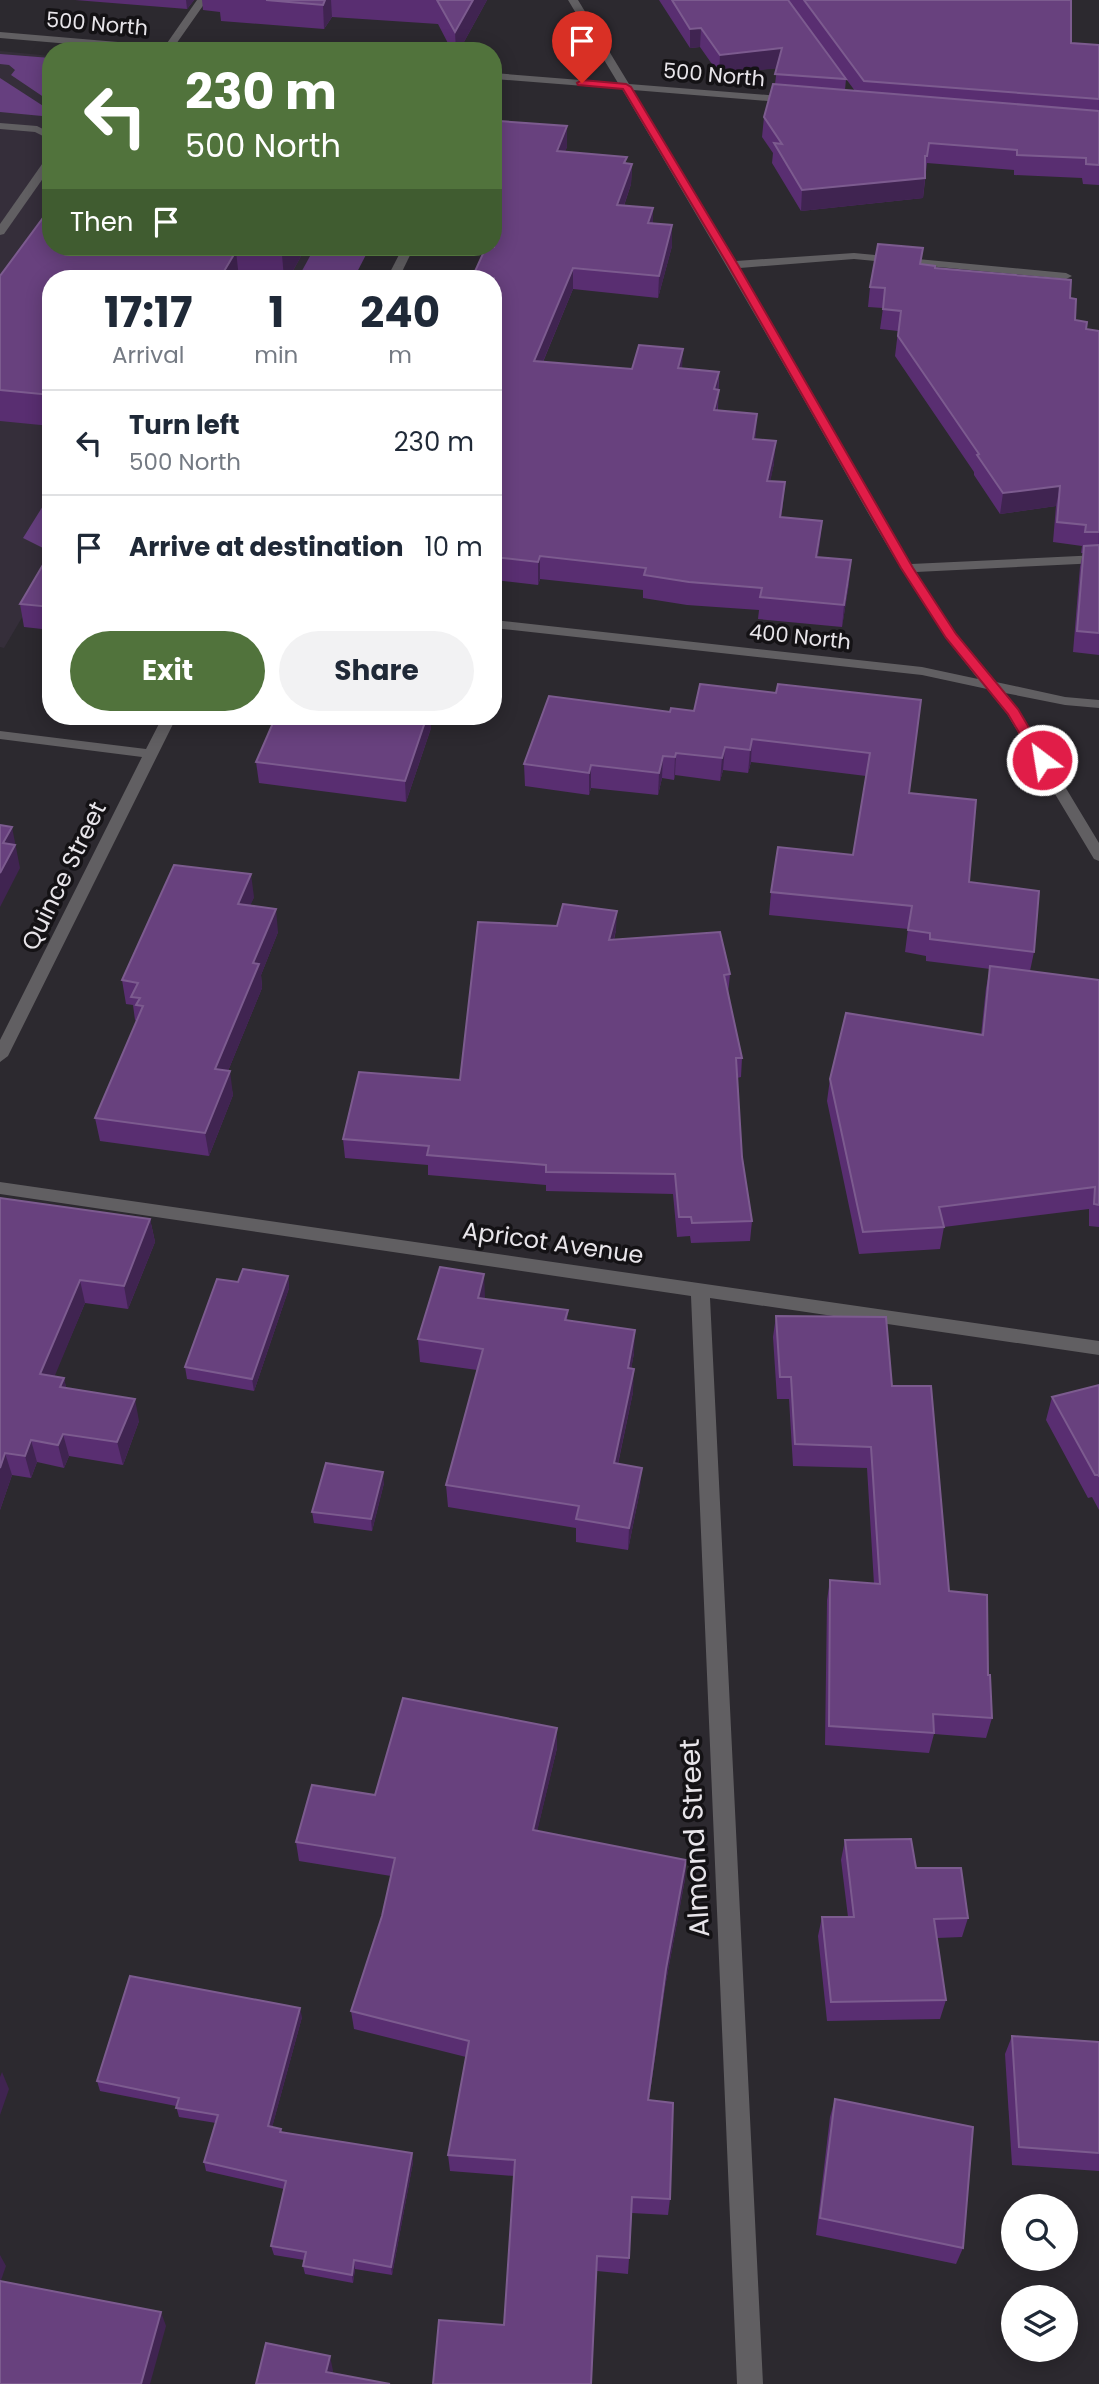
<!DOCTYPE html>
<style>
:root{--surface:#fff;--page:#f2f2f3;--text:#1f2937;--muted:#747a83;--line:#e0e1e3;--accent:#51733c}
body{margin:0;font-family:Poppins,sans-serif;background:var(--page);color:var(--text);height:100vh;display:flex;flex-direction:column;font-size:26px;white-space:nowrap}
*{box-sizing:border-box;margin:0}
p{font-size:23px;color:var(--muted)}
.icon{flex:none;width:38px;height:38px;fill:none;stroke:currentColor;stroke-width:2;stroke-linecap:round;stroke-linejoin:round}
.map{position:relative;flex:1;overflow:hidden}
.side{position:absolute;left:42px;top:270px;width:460px;height:455px;display:flex;flex-direction:column;background:var(--surface);border-radius:28px;box-shadow:0 4px 18px #0003}
.side>*{flex:none}
.guide{position:absolute;left:42px;top:42px;width:460px;height:214px;border-radius:28px;box-shadow:0 4px 18px #0003;background:#51733c;color:#fff;overflow:hidden}
.tools{position:absolute;left:1001px;top:2194px;display:grid;gap:14px}
.tools a{display:grid;place-items:center;width:77px;height:77px;border-radius:50%;background:var(--surface);box-shadow:0 4px 18px #0003;font-size:35px}
.pin{position:absolute;display:grid;place-items:center;width:60px;height:60px;color:#fff;margin:-72px -30px;border-radius:50% 50% 50% 0;rotate:-45deg;box-shadow:0 0 7px #0007}
.pin .icon{rotate:45deg}
.me{position:absolute;width:77px;margin:-38px;rotate:329deg;stroke-linejoin:round;filter:drop-shadow(0 0 5px #0008)}
.turn{display:flex;align-items:center;gap:24px;height:147px;padding:0 28px;font-size:32px}
.turn .icon{width:91px;height:91px;stroke-width:2.5}
.turn b{display:block;font-size:49px;line-height:60px}
.then{display:flex;align-items:center;height:66px;padding:0 28px;background:#0003;gap:14px;font-size:26px}
.eta{display:flex;justify-content:space-evenly;align-items:center;height:119px;text-align:center}
.eta b{font-size:42px;font-weight:700;line-height:49px}
.primary-button{display:flex;gap:14px;margin-top:auto;padding:14px 28px}
.primary-button a{flex:1;height:80px;border-radius:42px;background:var(--accent);color:#fff;font-size:28px;font-weight:700;line-height:80px;text-align:center}
.primary-button a+a{background:var(--page);color:var(--text)}
ul{padding:0;list-style:none}
li{display:flex;align-items:center;gap:21px;height:105px;padding:0 28px;border-top:2px solid var(--line)}
li div{flex:1}
li b{display:block;font-size:26px}
li em{font-style:normal}
.map>svg:first-child{display:block}
.built{fill:#352e3a}
.green{fill:#663f7f}
.lines{fill:none;stroke-linecap:round;stroke-linejoin:round}
.minor{fill:#615f62;fill-rule:evenodd}
.wall{fill:#592e71}
.shaded-wall{fill:#402451}
.building{fill:#68417e;stroke:#7c5b8f;stroke-width:2}
.route{fill:#e11d48;stroke:#92132f;stroke-width:2}
.labels{text-anchor:middle;stroke-width:7;stroke-linejoin:round;paint-order:stroke}
.far-street-label{font-size:21px;fill:#e8e5ea;stroke:#141215}
.street-label{font-size:24px;fill:#e8e5ea;stroke:#141215}
.near-street-label{font-size:28px;fill:#e8e5ea;stroke:#141215}
</style>
<div class="map">
<svg width="1099" height="2384" viewBox="0 0 1099 2384">
<rect width="100%" height="100%" fill="#2c292f"/>
<polygon class="built" points="0,51 51,56 51,247 362,247 343,278 51,278 51,581 40,587 4,648 0,647"/>
<g class="green">
<polygon points="0,54 51,58 51,102 11,75 15,70 9,65 0,64"/>
<polygon points="0,78 51,111 51,114 42,116 0,112"/>
<polygon points="315,247 370,247 354,278 298,278"/>
<polygon points="51,493 51,552 23,538"/>
</g>
<g class="lines">
<g class="minor">
<polygon points="197,0 207,0 174,47 195,51 152,51 0,38 0,32 165,46"/>
<path d="M568 0H578L629 84 792 97 797 100 792 103 633 90 736 261 854 253 1066 273 1072 276 1066 279 854 259 740 268 911 564 1099 555V563L916 572 956 634 996 682 1065 697 1099 700V708L1065 705 1005 693 1020 712 1099 843V861L1094 859 1007 714 987 689 922 675 494 628V620L922 667 978 679C912 597 864 505 812 414 750 305 686 197 622 89L494 79V73L618 83Z"/>
<polygon points="0,123 37,126 51,133 51,140 35,132 0,129"/>
<polygon points="51,156 51,167 4,234 0,235 0,224 47,157"/>
<polygon points="403,247 414,247 399,278 387,278"/>
<polygon points="163,716 177,716 8,1056 0,1062 0,1040 142,757 0,739 0,731 146,749"/>
<polygon points="0,1182 1099,1341 1099,1355 710,1298 763,2384 737,2384 691,1296 0,1194"/>
</g>
</g>
<g class="wall">
<polygon points="75,0 194,0 187,9"/>
<polygon points="202,0 487,0 459,51 452,51 438,24 332,17 324,29 221,21 220,12 203,10"/>
<polygon points="659,0 788,0 846,79 845,90 855,91 788,0 1071,0 1071,43 1099,45 1099,185 1083,184 1082,178 1014,175 1014,170 927,163 923,198 801,211 772,163 773,153 762,137 764,117 775,84 777,68 719,74 700,47 690,48"/>
<polygon points="567,126 567,147 565,151 632,164 631,184 624,206 653,208 653,223 672,246 658,298 573,289 543,362 632,369 682,369 719,372 718,410 755,439 774,463 770,481 783,504 781,517 822,521 818,557 849,583 842,627 758,619 759,610 687,605 643,598 643,590 540,579 538,585 494,580 494,133"/>
<polygon points="51,207 306,247 289,278 51,278 51,426 0,421 0,276"/>
<polygon points="921,264 1070,298 1075,320 1086,329 1099,331 1099,655 1073,652 1080,567 1083,553 1081,553 1082,546 1053,542 1056,506 1000,514 974,475 974,472 895,356 898,331 880,329 883,308 868,307 870,287"/>
<polygon points="51,564 51,630 24,627 20,604"/>
<polygon points="776,693 921,700 909,793 969,882 1034,952 1030,971 1099,980 1099,1227 1089,1226 1089,1209 944,1227 940,1249 859,1254 827,1101 830,1079 981,1035 986,988 990,969 926,961 926,956 905,952 908,929 769,915 771,892 853,855 866,776 751,762 748,773 723,770 720,781 675,775 674,780 662,778 658,795 591,788 589,795 525,786 524,764 670,712 694,711"/>
<polygon points="276,716 431,716 431,728 406,802 259,783 256,762"/>
<polygon points="254,897 250,905 278,932 261,975 262,988 228,1071 233,1095 209,1156 100,1141 95,1118 137,1021 135,1020 133,1005 126,1004 122,980"/>
<polygon points="616,930 614,940 730,974 728,994 742,1058 741,1077 737,1078 742,1157 752,1221 750,1241 691,1243 690,1236 677,1237 673,1194 546,1191 546,1185 428,1175 428,1165 345,1158 343,1139 460,1080"/>
<polygon points="0,1198 150,1219 155,1242 128,1309 85,1303 54,1376 64,1378 66,1388 139,1421 123,1465 69,1456 64,1468 37,1462 31,1478 12,1475 0,1510"/>
<polygon points="288,1276 289,1288 254,1391 187,1379 185,1367 238,1282"/>
<polygon points="485,1297 484,1299 568,1310 567,1320 634,1353 631,1369 633,1392 618,1464 640,1490 628,1550 576,1542 576,1528 448,1507 446,1485 477,1370 420,1362 418,1339"/>
<polygon points="776,1316 892,1386 949,1591 988,1675 992,1718 986,1738 934,1734 929,1753 825,1745 827,1600 830,1580 874,1584 867,1468 793,1466 789,1399 777,1399 773,1337"/>
<polygon points="1099,1385 1099,1510 1092,1497 1088,1498 1046,1420 1052,1397"/>
<polygon points="384,1483 372,1531 314,1523 312,1512"/>
<polygon points="557,1748 537,1831 686,1860 685,1879 665,1987 649,2100 670,2199 668,2215 632,2213 628,2274 597,2271 504,2325 514,2176 450,2171 448,2155 466,2057 354,2029 351,2011 382,1916 391,1876 299,1861 296,1842 375,1795"/>
<polygon points="845,1840 916,1868 968,1918 962,1937 937,1938 946,2000 940,2019 827,2021 818,1936 822,1917 848,1917 841,1860"/>
<polygon points="302,2017 272,2127 281,2129 282,2132 412,2153 413,2162 392,2275 355,2269 353,2283 305,2274 303,2266 304,2260 274,2255 271,2246 284,2189 206,2171 204,2162 216,2123 179,2117 176,2106 100,2091 97,2081"/>
<polygon points="1012,2036 1099,2042 1099,2171 1012,2165 1005,2054"/>
<polygon points="835,2099 963,2248 956,2264 816,2235 830,2117"/>
</g>
<g class="shaded-wall">
<polygon points="186,0 194,0 187,9"/>
<polygon points="325,0 331,0 332,17 324,29 323,5"/>
<polygon points="473,0 487,0 459,51 456,51 455,32"/>
<polygon points="701,28 700,47 690,48 690,29"/>
<polygon points="782,48 781,68 719,74 720,55"/>
<polygon points="567,126 567,147 557,171 557,151"/>
<polygon points="632,164 631,184 617,226 617,205"/>
<polygon points="925,178 923,198 801,211 802,190"/>
<polygon points="653,208 653,229 648,223"/>
<polygon points="672,225 672,246 658,298 659,276"/>
<polygon points="287,247 306,247 289,278 284,278 282,255"/>
<polygon points="236,251 239,278 220,278"/>
<polygon points="573,268 573,289 534,383 534,361"/>
<polygon points="683,349 682,371 678,368"/>
<polygon points="719,372 717,394 714,389"/>
<polygon points="719,390 717,411 714,410"/>
<polygon points="757,414 756,436 751,461 753,439"/>
<polygon points="776,441 774,463 766,503 767,481"/>
<polygon points="785,482 783,504 778,539 780,517"/>
<polygon points="1060,486 1056,506 1000,514 1003,493"/>
<polygon points="822,521 820,543 814,579 816,557"/>
<polygon points="540,556 540,579 538,585 538,562"/>
<polygon points="851,560 849,583 842,627 844,605"/>
<polygon points="427,716 431,716 431,728 406,802 405,781"/>
<polygon points="752,739 751,762 748,773 750,750"/>
<polygon points="725,747 723,770 720,781 722,758"/>
<polygon points="676,753 675,775 674,780 675,757"/>
<polygon points="663,756 662,778 658,795 659,773"/>
<polygon points="591,765 591,788 589,795 589,773"/>
<polygon points="12,827 20,868 0,907 0,873 3,843"/>
<polygon points="251,874 254,897 241,927 238,904"/>
<polygon points="276,909 278,932 261,975 262,988 219,1093 215,1069 253,963"/>
<polygon points="617,911 616,930 608,960 609,940"/>
<polygon points="230,1071 233,1095 209,1156 205,1133"/>
<polygon points="150,1219 155,1242 128,1309 124,1286"/>
<polygon points="484,1274 485,1297 478,1321 478,1298"/>
<polygon points="288,1276 289,1288 254,1391 252,1379"/>
<polygon points="80,1280 85,1303 46,1397 40,1374"/>
<polygon points="635,1330 634,1353 627,1391 628,1368"/>
<polygon points="634,1369 633,1392 613,1486 614,1463"/>
<polygon points="64,1378 69,1400 60,1387"/>
<polygon points="135,1399 139,1421 123,1465 117,1442"/>
<polygon points="63,1434 69,1456 64,1468 58,1445"/>
<polygon points="31,1440 37,1462 31,1478 25,1456"/>
<polygon points="5,1453 12,1475 0,1510 0,1468"/>
<polygon points="642,1468 640,1490 628,1550 629,1528"/>
<polygon points="383,1472 384,1483 372,1531 371,1519"/>
<polygon points="557,1728 557,1748 533,1849 533,1830"/>
<polygon points="686,1860 685,1879 665,1987 646,2117 648,2100 666,1969"/>
<polygon points="300,2008 302,2017 270,2135 268,2126"/>
<polygon points="2,2072 9,2089 0,2115 0,2077"/>
<polygon points="412,2153 413,2162 392,2275 391,2267"/>
<polygon points="0,2255 6,2266 0,2283"/>
<polygon points="354,2260 355,2269 353,2283 352,2275"/>
<polygon points="161,2312 166,2326 150,2384 141,2384"/>
<polygon points="330,2356 333,2371 330,2384 326,2372"/>
</g>
<g class="building">
<polygon points="266,0 325,0 323,5"/>
<polygon points="437,0 473,0 455,32"/>
<polygon points="672,0 788,0 846,79 775,74 782,48 720,55 701,28 690,29"/>
<polygon points="804,0 1071,0 1071,43 1099,45 1099,99 864,81"/>
<polygon points="773,84 1099,111 1099,165 1086,164 1086,158 1017,155 1017,150 929,143 927,156 925,156 925,178 802,190 774,143 782,144 764,117"/>
<polygon points="499,121 567,126 557,151 627,157 624,163 632,164 617,205 653,208 648,223 672,225 659,276 573,268 534,361 632,369 639,345 683,349 678,368 719,372 714,389 719,390 714,410 757,414 753,439 776,441 767,481 785,482 780,517 822,521 816,557 851,560 844,605 760,597 762,588 689,582 644,575 646,568 540,556 538,562 494,557 494,278 472,278 486,247 494,247 494,229 495,226 494,226 494,133"/>
<polygon points="51,207 51,247 287,247 282,255 236,251 220,278 51,278 51,395 0,390 0,276"/>
<polygon points="878,244 923,248 920,264 935,266 935,268 1071,280 1070,298 1076,299 1075,320 1087,322 1086,329 1099,331 1099,532 1085,532 1086,525 1057,522 1060,486 1003,493 977,455 979,454 898,336 901,311 883,309 885,288 870,287"/>
<polygon points="1099,545 1099,633 1077,631 1084,546"/>
<polygon points="44,563 51,564 51,607 20,604"/>
<polygon points="700,684 776,693 778,684 921,700 909,793 976,800 969,882 1039,891 1034,952 930,939 930,933 908,930 912,906 771,892 778,847 853,855 870,753 752,739 750,750 725,747 722,758 676,753 675,757 663,756 659,773 591,765 589,773 524,764 549,696 670,712 671,708 694,711"/>
<polygon points="276,716 427,716 405,781 256,762"/>
<polygon points="0,825 12,827 3,843 15,845 0,873"/>
<polygon points="174,865 251,874 238,904 276,909 253,963 259,964 215,1069 230,1071 205,1133 95,1118 143,1006 136,1005 140,998 131,997 138,983 122,980"/>
<polygon points="563,904 617,911 609,940 720,932 730,974 724,975 742,1058 736,1058 742,1157 752,1221 692,1223 691,1217 679,1217 675,1174 546,1172 546,1165 427,1155 429,1146 343,1139 359,1072 460,1080 478,922 557,926"/>
<polygon points="990,966 1099,980 1099,1205 1094,1204 1095,1187 939,1207 944,1227 863,1232 830,1079 846,1013 983,1035"/>
<polygon points="0,1198 150,1219 124,1286 80,1280 40,1374 64,1378 60,1387 135,1399 117,1442 63,1434 58,1445 31,1440 25,1456 5,1453 0,1468"/>
<polygon points="440,1267 484,1274 478,1298 568,1310 565,1320 635,1330 628,1368 634,1369 614,1463 642,1468 629,1528 576,1519 579,1506 446,1485 483,1349 418,1339"/>
<polygon points="243,1269 288,1276 252,1379 185,1367 217,1279 238,1282"/>
<polygon points="776,1316 886,1317 892,1386 931,1386 949,1591 987,1595 988,1675 990,1675 992,1718 933,1714 934,1733 829,1726 830,1580 880,1584 871,1447 795,1444 791,1377 780,1377"/>
<polygon points="1099,1385 1099,1476 1098,1475 1095,1475 1052,1397"/>
<polygon points="326,1463 383,1472 371,1519 312,1512"/>
<polygon points="403,1698 557,1728 533,1830 686,1860 666,1969 648,2100 673,2103 670,2199 632,2197 629,2258 597,2256 591,2384 433,2384 439,2320 504,2325 515,2160 448,2155 469,2041 351,2011 382,1916 395,1858 296,1842 312,1785 375,1795"/>
<polygon points="911,1839 916,1868 961,1868 968,1918 934,1919 946,2000 831,2002 822,1917 854,1917 845,1840"/>
<polygon points="130,1976 300,2008 268,2126 281,2129 280,2132 412,2153 391,2267 354,2260 352,2275 303,2266 306,2252 271,2246 286,2181 204,2162 218,2115 176,2108 179,2098 97,2081"/>
<polygon points="1012,2036 1099,2042 1099,2153 1019,2147"/>
<polygon points="835,2099 973,2127 963,2248 820,2218"/>
<polygon points="0,2281 161,2312 141,2384 0,2384"/>
<polygon points="266,2343 330,2356 326,2372 390,2384 256,2384"/>
</g>
<polygon class="route" points="582,80 626,84 631,87 738,265 913,568 956,634 1018,709 1048,760 1046,763 1037,763 1008,714 946,638 901,568 728,265 623,89 578,85 577,83"/>
<g class="labels">
<g class="far-street-label">
<text transform="translate(97 24) rotate(5)" y="7">500 North</text>
<text transform="translate(714 75) rotate(5)" y="7">500 North</text>
<text transform="translate(800 637) rotate(6)" y="7">400 North</text>
</g>
<g class="street-label">
<text transform="translate(64 876) rotate(-64)" y="8">Quince Street</text>
<text transform="translate(553 1243) rotate(8)" y="8">Apricot Avenue</text>
</g>
<g class="near-street-label">
<text transform="translate(694 1838) rotate(-93)" y="10">Almond Street</text>
</g>
</g>
</svg>
<div class="tools">
<a><svg class="icon" aria-label="search" viewBox="0 0 24 24"><circle cx="10" cy="10" r="6"/><path d="M15 15l6 6"/></svg></a>
<a><svg class="icon" aria-label="layers" viewBox="0 0 24 24"><path d="M12 4l9 5-9 5-9-5zM3 14l9 5 9-5"/></svg></a>
</div>
<div class="pin" style="left:582px;top:83px;background:#d93025"><svg class="icon" aria-label="arrive" viewBox="0 0 24 24"><path d="M6 21V4h12l-3 4 3 4H6"/></svg></div>
<svg class="me" style="left:1042px;top:760px" viewBox="-20 -20 40 40"><circle r="17" fill="#e11d48" stroke="#fff" stroke-width="3"/><path d="M0-11L8 9 0 5-8 9z" fill="#fff"/></svg>
<div class="guide">
<div class="turn"><svg class="icon" aria-label="left" viewBox="0 0 24 24"><path d="M17 20v-9H6M10 6l-5 5 5 5"/></svg><div><b>230 m</b>500 North</div></div>
<div class="then">Then<svg class="icon" aria-label="arrive" viewBox="0 0 24 24"><path d="M6 21V4h12l-3 4 3 4H6"/></svg></div>
</div>
<section class="side">
<div class="eta">
<div><b>17:17</b><p>Arrival</p></div>
<div><b>1</b><p>min</p></div>
<div><b>240</b><p>m</p></div>
</div>
<ul>
<li><svg class="icon" aria-label="left" viewBox="0 0 24 24"><path d="M17 20v-9H6M10 6l-5 5 5 5"/></svg><div><b>Turn left</b><p>500 North</p></div><em>230 m</em></li>
<li><svg class="icon" aria-label="arrive" viewBox="0 0 24 24"><path d="M6 21V4h12l-3 4 3 4H6"/></svg><div><b>Arrive at destination</b></div><em>10 m</em></li>
</ul>
<div class="primary-button"><a>Exit</a><a>Share</a></div>
</section>
</div>
